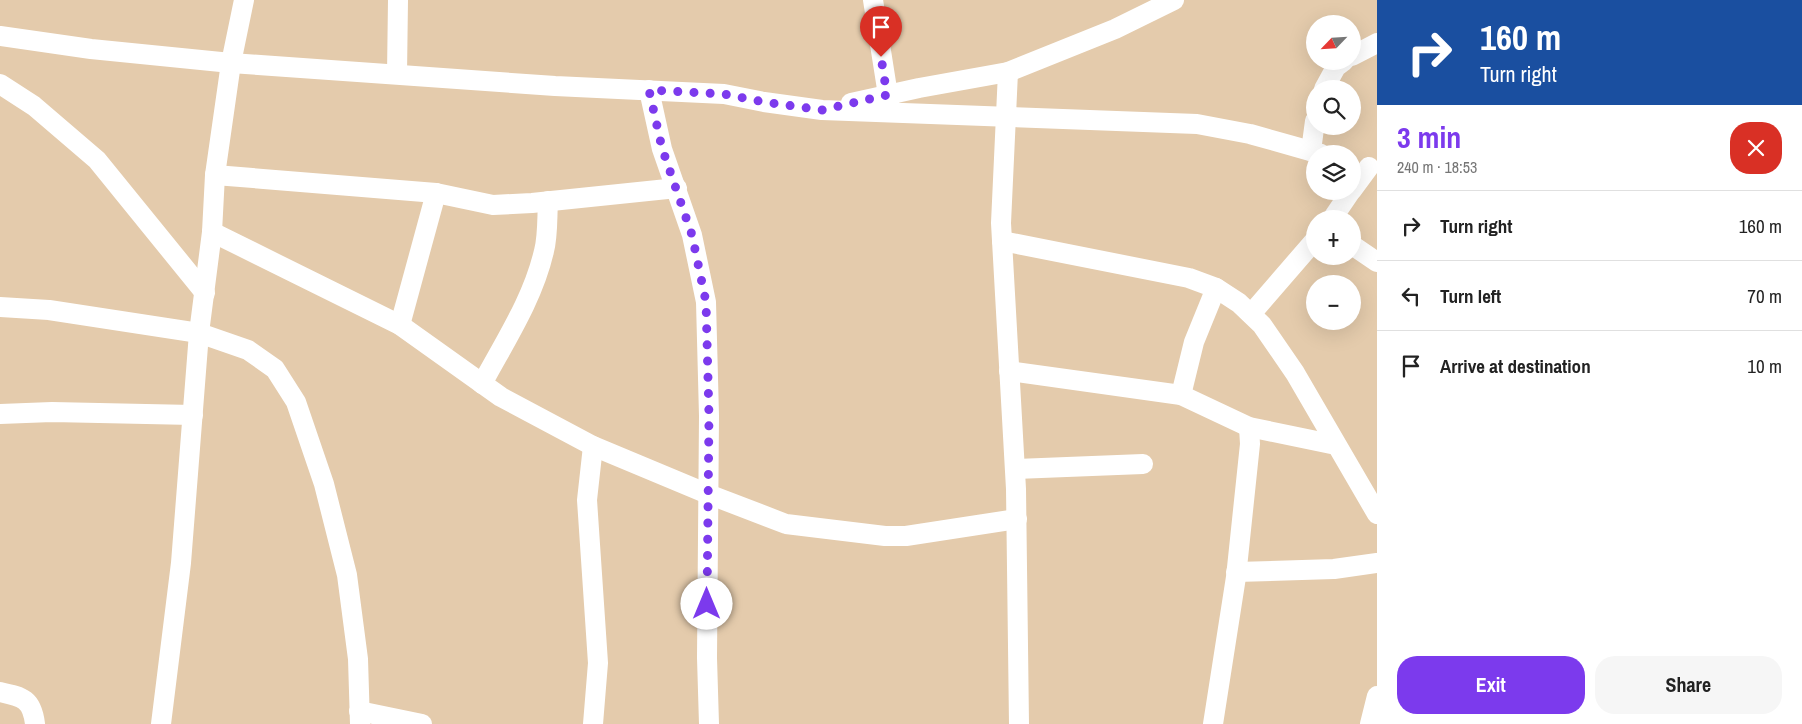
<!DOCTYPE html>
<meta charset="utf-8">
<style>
:root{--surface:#fff;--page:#f6f6f6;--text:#222;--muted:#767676;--line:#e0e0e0;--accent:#7c3aed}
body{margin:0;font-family:"Archivo Narrow",sans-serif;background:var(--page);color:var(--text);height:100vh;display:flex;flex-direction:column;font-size:19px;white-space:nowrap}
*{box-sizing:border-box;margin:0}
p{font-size:16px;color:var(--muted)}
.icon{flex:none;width:28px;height:28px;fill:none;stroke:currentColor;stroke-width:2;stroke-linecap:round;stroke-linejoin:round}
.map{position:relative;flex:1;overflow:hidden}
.drawer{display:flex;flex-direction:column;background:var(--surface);width:425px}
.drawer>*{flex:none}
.banner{background:#1a4fa0;color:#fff;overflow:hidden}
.needle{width:32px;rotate:245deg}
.controls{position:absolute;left:1306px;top:15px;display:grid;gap:10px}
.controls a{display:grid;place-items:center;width:55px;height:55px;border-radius:50%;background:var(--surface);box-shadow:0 5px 20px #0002;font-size:25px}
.pin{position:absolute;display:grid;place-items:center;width:42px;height:42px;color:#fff;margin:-51px -21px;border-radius:50% 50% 50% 0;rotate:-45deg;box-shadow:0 0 5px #0007}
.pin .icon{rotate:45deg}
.me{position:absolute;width:55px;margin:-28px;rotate:0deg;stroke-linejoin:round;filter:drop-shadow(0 0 4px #0008)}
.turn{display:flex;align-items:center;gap:18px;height:105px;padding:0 20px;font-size:22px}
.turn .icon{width:65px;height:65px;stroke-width:2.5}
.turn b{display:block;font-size:35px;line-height:42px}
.round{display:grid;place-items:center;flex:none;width:52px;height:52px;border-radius:20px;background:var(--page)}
.headline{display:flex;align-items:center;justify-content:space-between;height:85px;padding:0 20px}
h1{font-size:30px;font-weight:800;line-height:38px;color:var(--accent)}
.primary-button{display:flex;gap:10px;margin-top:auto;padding:10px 20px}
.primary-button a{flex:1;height:58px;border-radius:20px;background:var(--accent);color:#fff;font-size:20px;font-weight:800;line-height:58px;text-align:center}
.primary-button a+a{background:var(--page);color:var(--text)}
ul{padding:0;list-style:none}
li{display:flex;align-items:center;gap:15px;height:70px;padding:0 20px;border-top:1px solid var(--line)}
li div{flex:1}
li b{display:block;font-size:19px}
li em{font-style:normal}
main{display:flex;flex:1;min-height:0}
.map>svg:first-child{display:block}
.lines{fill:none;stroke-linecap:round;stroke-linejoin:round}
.minor{stroke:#fff;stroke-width:20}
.route{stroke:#7c3aed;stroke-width:9;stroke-dasharray:0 16.2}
</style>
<main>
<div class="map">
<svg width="1377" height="724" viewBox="0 0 1377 724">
<rect width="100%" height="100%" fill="#e4cbac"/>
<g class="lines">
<g class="minor">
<polyline points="873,0 890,108"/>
<polyline points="0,36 91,49 231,63 555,86 724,94 764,102 822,110 1197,124 1250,134 1321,154"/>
<polyline points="1352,56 1377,43"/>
<polyline points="1008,72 1001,223 1016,489 1019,724"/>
<polyline points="397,74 398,0"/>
<polyline points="0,84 34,106 97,160 205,293"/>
<polyline points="1324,89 1336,67 1344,61"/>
<polyline points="649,90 662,149 692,235 706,302 709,416 707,658 709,724"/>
<polyline points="851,103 919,88 1008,72 1115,29 1174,0"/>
<polyline points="1311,151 1315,121"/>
<polyline points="215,175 436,193 493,205 532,203 677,188"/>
<polyline points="1352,190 1369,167"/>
<polyline points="1332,219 1351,191"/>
<polyline points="212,232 400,325 501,397 593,446 708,494 786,524 885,536 906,536 1017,519"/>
<polyline points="1002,241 1189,278 1216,288 1239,303 1262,325 1295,373 1377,514"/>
<polyline points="1352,245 1377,262"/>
<polyline points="0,307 49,310 199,333 248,350 275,369 296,402 324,484 347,575 358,659 360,724"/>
<polyline points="1251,314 1315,240"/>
<polyline points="400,325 436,193"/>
<polyline points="1009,371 1181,395 1249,427 1336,445"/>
<path d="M482 384C505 341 533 299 544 251 548 236 547 218 548 201"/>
<polyline points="1181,395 1194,342 1216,288"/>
<polyline points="0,414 52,412 193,415"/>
<polyline points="1015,469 1143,464"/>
<polyline points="1236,572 1334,569 1377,563"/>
<path d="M0 692C23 697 32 699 35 724"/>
<polyline points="359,711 422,724"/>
<polyline points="161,724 181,563 199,333 212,232 215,175 231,63 244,0"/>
<polyline points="593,724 598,663 587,500 593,446"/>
<polyline points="1213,724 1236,577 1250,444 1249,427"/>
<polyline points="1370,724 1377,696"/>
</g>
</g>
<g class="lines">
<polyline class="route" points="707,604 709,416 706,302 692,235 662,148 649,90 724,94 764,102 822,110 887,95 881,57"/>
</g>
</svg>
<div class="controls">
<a><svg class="needle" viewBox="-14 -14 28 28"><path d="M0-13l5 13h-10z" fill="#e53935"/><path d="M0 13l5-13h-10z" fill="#767676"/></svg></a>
<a><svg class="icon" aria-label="search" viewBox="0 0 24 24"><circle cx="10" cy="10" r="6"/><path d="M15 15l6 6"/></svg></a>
<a><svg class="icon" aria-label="layers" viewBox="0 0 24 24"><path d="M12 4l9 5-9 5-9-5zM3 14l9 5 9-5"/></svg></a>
<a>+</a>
<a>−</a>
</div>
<div class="pin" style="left:881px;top:57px;background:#d93025"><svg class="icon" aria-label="arrive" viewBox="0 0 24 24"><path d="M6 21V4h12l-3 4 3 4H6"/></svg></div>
<svg class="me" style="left:707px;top:604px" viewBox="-20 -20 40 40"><circle r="19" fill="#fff"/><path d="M0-13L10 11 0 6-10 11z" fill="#7c3aed"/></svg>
</div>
<section class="drawer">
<div class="banner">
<div class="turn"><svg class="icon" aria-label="right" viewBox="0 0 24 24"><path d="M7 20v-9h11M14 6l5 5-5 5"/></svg><div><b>160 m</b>Turn right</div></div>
</div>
<div class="headline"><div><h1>3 min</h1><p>240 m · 18:53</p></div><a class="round" style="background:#d93025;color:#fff"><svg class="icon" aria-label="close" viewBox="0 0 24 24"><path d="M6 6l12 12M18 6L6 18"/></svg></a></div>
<ul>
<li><svg class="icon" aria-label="right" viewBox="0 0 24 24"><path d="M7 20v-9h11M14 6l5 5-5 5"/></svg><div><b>Turn right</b></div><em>160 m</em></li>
<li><svg class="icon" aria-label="left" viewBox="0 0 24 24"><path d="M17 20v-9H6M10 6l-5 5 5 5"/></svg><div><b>Turn left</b></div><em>70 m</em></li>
<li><svg class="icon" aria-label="arrive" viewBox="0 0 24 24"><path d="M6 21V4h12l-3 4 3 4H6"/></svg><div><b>Arrive at destination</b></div><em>10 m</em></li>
</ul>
<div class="primary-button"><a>Exit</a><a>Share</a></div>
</section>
</main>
